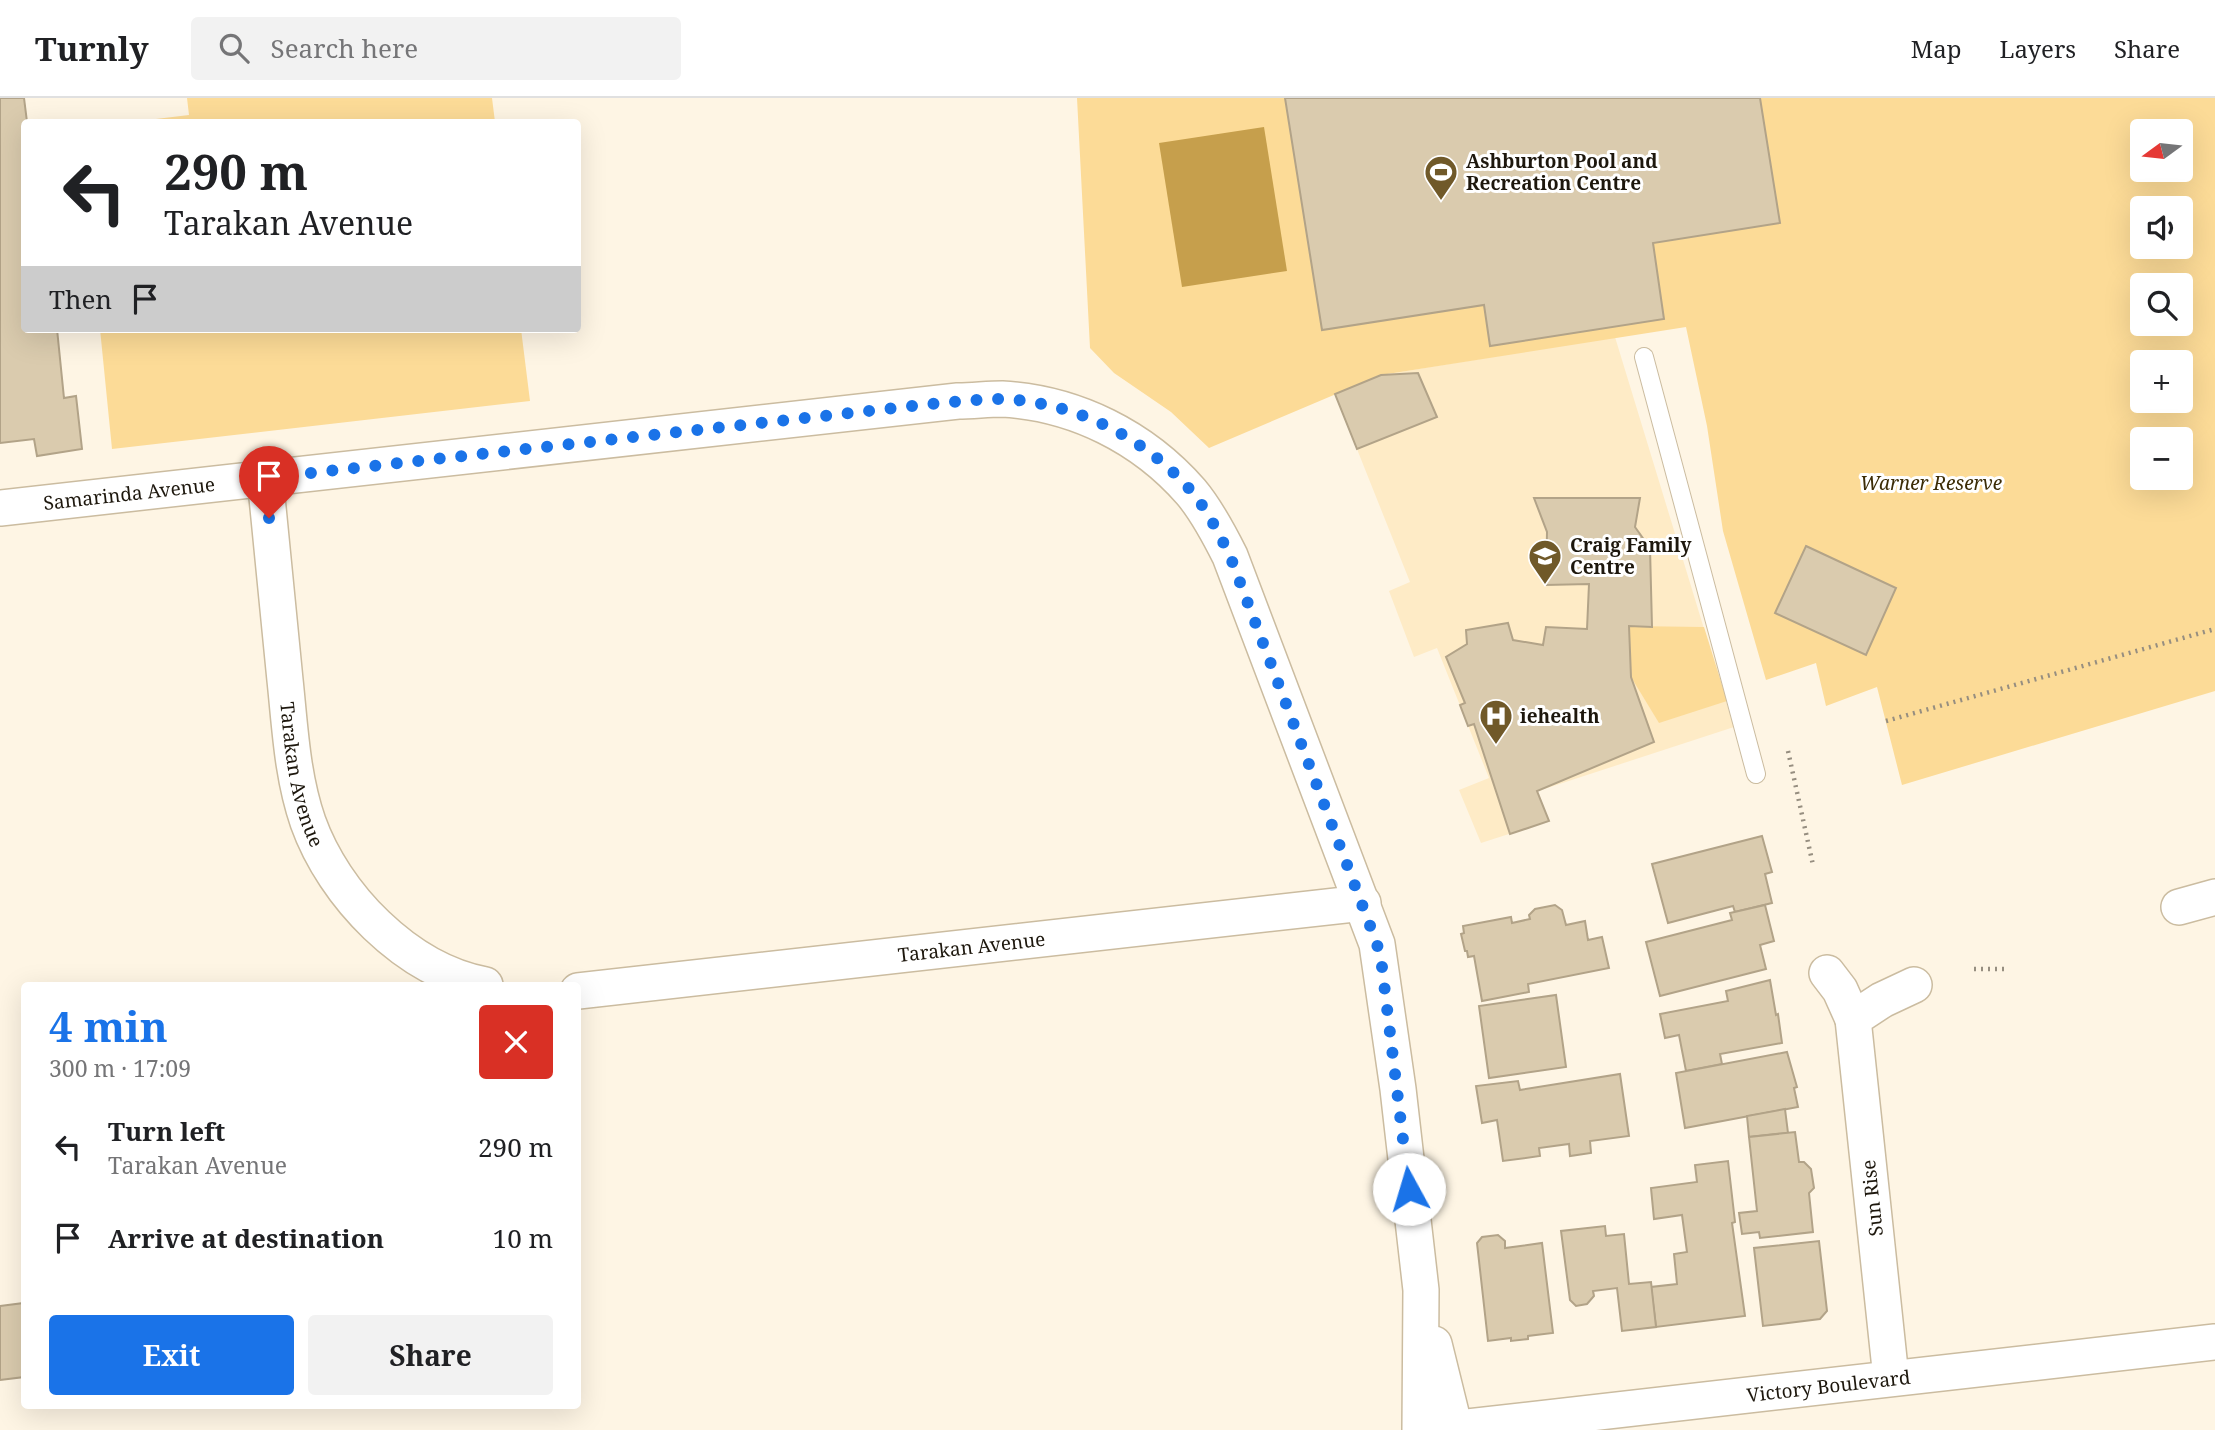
<!DOCTYPE html>
<meta charset="utf-8">
<style>
:root{--surface:#fff;--page:#f2f2f2;--text:#202124;--muted:#757577;--line:#e0e0e0;--accent:#1a73e8}
body{margin:0;font-family:"Noto Serif",serif;background:var(--page);color:var(--text);height:100vh;display:flex;flex-direction:column;font-size:26px;white-space:nowrap}
*{box-sizing:border-box;margin:0}
p{font-size:23px;color:var(--muted)}
.icon{flex:none;width:38px;height:38px;fill:none;stroke:currentColor;stroke-width:2;stroke-linecap:round;stroke-linejoin:round}
.map{position:relative;flex:1;overflow:hidden}
.sheet{position:absolute;left:21px;top:884px;width:560px;height:427px;display:flex;flex-direction:column;background:var(--surface);border-radius:7px;box-shadow:0 7px 28px #0002}
.sheet>*{flex:none}
.hud{position:absolute;left:21px;top:21px;width:560px;height:214px;border-radius:7px;box-shadow:0 7px 28px #0002;background:#fff;color:var(--text);overflow:hidden}
.needle{width:46px;rotate:255deg}
.tools{position:absolute;left:2130px;top:21px;display:grid;gap:14px}
.tools a{display:grid;place-items:center;width:63px;height:63px;border-radius:7px;background:var(--surface);box-shadow:0 7px 28px #0002;font-size:35px}
.pin{position:absolute;display:grid;place-items:center;width:60px;height:60px;color:#fff;margin:-72px -30px;border-radius:50% 50% 50% 0;rotate:-45deg;box-shadow:0 0 7px #0007}
.pin .icon{rotate:45deg}
.me{position:absolute;width:77px;margin:-38px;rotate:354deg;stroke-linejoin:round;filter:drop-shadow(0 0 5px #0008)}
.turn{display:flex;align-items:center;gap:24px;height:147px;padding:0 28px;font-size:32px}
.turn .icon{width:91px;height:91px;stroke-width:2.5}
.turn b{display:block;font-size:49px;line-height:60px}
.then{display:flex;align-items:center;height:66px;padding:0 28px;background:#0003;gap:14px;font-size:26px}
.round{display:grid;place-items:center;flex:none;width:74px;height:74px;border-radius:7px;background:var(--page)}
.summary{display:flex;align-items:center;justify-content:space-between;height:119px;padding:0 28px}
h1{font-size:42px;font-weight:700;line-height:52px;color:var(--accent)}
.button{display:flex;gap:14px;margin-top:auto;padding:14px 28px}
.button a{flex:1;height:80px;border-radius:7px;background:var(--accent);color:#fff;font-size:28px;font-weight:700;line-height:80px;text-align:center}
.button a+a{background:var(--page);color:var(--text)}
ul{padding:0;list-style:none}
li{display:flex;align-items:center;gap:21px;height:91px;padding:0 28px}
li div{flex:1}
li b{display:block;font-size:26px}
li em{font-style:normal}
header{display:flex;align-items:center;gap:42px;box-sizing:border-box;height:98px;padding:0 35px;background:var(--surface);border-bottom:2px solid var(--line)}
header strong{font-size:33px}
nav{display:flex;gap:38px;margin-inline-start:auto;font-size:24px}
.search{width:490px;height:63px;background:var(--page);display:flex;align-items:center;gap:18px;box-sizing:border-box;padding:0 24px;border-radius:7px;color:var(--muted);font-size:26px}
.map>svg:first-child{display:block}
.built{fill:#feebc6}
.green{fill:#fcdb97;fill-rule:evenodd}
.water{fill:#c69f4c}
.building{fill:#dacbae;stroke:#b2a388;stroke-width:2}
.lines{fill:none;stroke-linecap:round;stroke-linejoin:round}
.lane-casing{stroke:#cbbca0;stroke-width:20}
.street-casing{stroke:#cbbca0;stroke-width:38}
.path{stroke:#968e80;stroke-width:4.5;stroke-dasharray:2 5;stroke-linecap:butt}
.lane{stroke:#fff;stroke-width:18}
.street{stroke:#fff;stroke-width:35}
.route{stroke:#1a73e8;stroke-width:12;stroke-dasharray:0 21.6}
.labels{text-anchor:middle;stroke-width:6;stroke-linejoin:round;paint-order:stroke}
.poi-label{font-size:19px;font-weight:bold;fill:#1d170d;stroke:#fff;text-anchor:start}
.park-label{font-size:19px;font-style:italic;fill:#3c2c06;stroke:#fff}
.street-label{font-size:19px;fill:#1d170d;stroke:#fff}
</style>
<header>
<strong>Turnly</strong>
<div class="search"><svg class="icon" aria-label="search" viewBox="0 0 24 24"><circle cx="10" cy="10" r="6"/><path d="M15 15l6 6"/></svg>Search here</div>
<nav><a>Map</a><a>Layers</a><a>Share</a></nav>
</header>
<div class="map">
<svg width="2215" height="1332" viewBox="0 0 2215 1332">
<rect width="100%" height="100%" fill="#fef5e4"/>
<polygon class="built" points="1615,239 1734,629 1538,693 1549,723 1481,745 1459,692 1489,680 1437,550 1414,559 1389,493 1410,484 1335,296 1381,277"/>
<g class="green">
<polygon points="187,0 492,0 495,24 131,24 189,17"/>
<path d="M1077 0H2215V593L1902 687 1877 589 1826 608 1816 565 1766 582 1723 433 1707 328 1686 229 1381 277 1209 350 1171 314 1114 275 1090 250ZM2142 33H2180V72H2142ZM2142 110H2180V149H2142ZM2142 187H2180V226H2142ZM2142 264H2180V303H2142ZM2142 341H2180V380H2142Z"/>
<polygon points="100,231 521,231 530,303 112,351"/>
<polygon points="1629,528 1704,529 1727,603 1659,625 1631,579"/>
</g>
<polygon class="water" points="1264,29 1287,173 1182,189 1159,45"/>
<g class="building">
<polygon points="0,0 24,0 27,24 24,24 24,231 57,231 64,300 76,298 82,351 37,358 34,341 0,345"/>
<polygon points="1285,0 1760,0 1780,125 1653,145 1664,221 1490,248 1484,207 1322,232"/>
<polygon points="1418,275 1437,319 1357,351 1335,296 1381,277"/>
<polygon points="1534,400 1640,400 1635,429 1650,450 1652,529 1629,528 1631,579 1654,644 1537,693 1549,723 1510,736 1474,626 1468,628 1460,607 1465,605 1446,559 1467,546 1466,532 1508,525 1513,542 1543,547 1546,529 1587,531 1589,486 1546,487 1547,434"/>
<polygon points="1806,448 1896,490 1866,557 1775,515"/>
<polygon points="1762,738 1772,774 1765,776 1772,805 1735,814 1733,808 1668,825 1652,766"/>
<polygon points="1555,807 1562,812 1566,827 1585,823 1588,842 1602,839 1609,870 1528,886 1529,894 1482,903 1474,858 1468,859 1467,853 1465,853 1461,836 1464,835 1463,828 1511,819 1512,825 1530,821 1529,817 1535,811"/>
<polygon points="1765,807 1774,843 1760,847 1766,871 1660,898 1646,844 1732,822 1730,815"/>
<polygon points="1770,882 1776,917 1778,916 1782,945 1720,956 1722,966 1686,973 1679,937 1665,940 1660,916 1728,903 1726,893"/>
<polygon points="1556,897 1566,969 1489,980 1479,908"/>
<polygon points="1787,954 1797,989 1794,990 1798,1009 1685,1030 1676,975"/>
<polygon points="1620,976 1629,1038 1590,1043 1591,1055 1570,1058 1569,1046 1539,1050 1540,1058 1503,1063 1497,1022 1482,1025 1476,988 1518,983 1520,992"/>
<polygon points="1785,1011 1788,1035 1749,1039 1747,1018"/>
<polygon points="1795,1034 1799,1064 1804,1064 1811,1071 1814,1090 1809,1095 1813,1134 1760,1140 1759,1134 1742,1136 1739,1115 1757,1113 1749,1039"/>
<polygon points="1728,1063 1735,1124 1732,1125 1745,1218 1656,1229 1651,1189 1677,1186 1674,1156 1687,1154 1682,1117 1654,1121 1651,1090 1697,1084 1695,1067"/>
<polygon points="1605,1128 1606,1138 1624,1136 1629,1186 1651,1184 1656,1229 1622,1233 1617,1190 1593,1193 1594,1198 1587,1206 1576,1208 1570,1202 1561,1133"/>
<polygon points="1498,1137 1505,1143 1505,1150 1542,1145 1553,1235 1528,1238 1528,1241 1511,1243 1511,1240 1488,1243 1477,1145 1482,1139"/>
<polygon points="1819,1143 1827,1213 1820,1221 1763,1228 1754,1150"/>
<polygon points="24,1205 24,1279 0,1282 0,1208"/>
</g>
<g class="lines">
<defs>
<polyline id="lane" points="1644,259 1756,676"/>
<g id="street">
<path id="s1" d="M265 380C272 447 278 514 285 582 290 629 292 678 308 724 334 797 406 872 485 887"/>
<path id="s2" d="M0 410 958 303C973 303 987 301 1002 301 1075 305 1143 339 1191 394 1207 413 1219 436 1230 458L1377 846 1398 991 1421 1192 1420 1332"/>
<polyline points="2179,809 2215,799"/>
<polyline points="1827,875 1840,892 1853,921"/>
<path id="s3" d="M578 893 1363 805"/>
<polyline points="1434,1246 1455,1331"/>
<polyline points="1891,1280 1853,921 1882,902 1914,887"/>
<path id="s4" d="M1441 1332 2215 1244"/>
</g>
</defs>
<use href="#lane" class="lane-casing"/>
<use href="#street" class="street-casing"/>
<g class="path">
<polyline points="1886,623 2215,531"/>
<polyline points="1788,653 1813,767"/>
<polyline points="1974,871 2007,871"/>
</g>
<use href="#lane" class="lane"/>
<use href="#street" class="street"/>
</g>
<g class="lines">
<path class="route" d="M269 420 265 380 931 306C954 304 977 301 1000 301 1073 303 1145 339 1192 394 1208 413 1219 436 1230 458L1377 846 1382 869 1409 1091"/>
</g>
<defs>
<symbol id="stadium-pin" viewBox="-11 -11 22 30"><path d="M0 17L-7.5 6A9.5 9.5 0 1 1 7.5 6Z" fill="#705929" stroke="#fff"/><path d="M0-5a6.5 5 0 1 0 0 10a6.5 5 0 1 0 0-10ZM-3.5-1.8h7v3.6h-7Z" fill="#fff"/></symbol>
<symbol id="school-pin" viewBox="-11 -11 22 30"><path d="M0 17L-7.5 6A9.5 9.5 0 1 1 7.5 6Z" fill="#705929" stroke="#fff"/><path d="M0-5L7-2L0 1L-7-2ZM-4 1L0 2.5L4 1V4Q0 6-4 4Z" fill="#fff"/></symbol>
<symbol id="hospital-pin" viewBox="-11 -11 22 30"><path d="M0 17L-7.5 6A9.5 9.5 0 1 1 7.5 6Z" fill="#705929" stroke="#fff"/><path d="M-5-5h3v3.5h4V-5h3V5h-3V1.5h-4V5h-3Z" fill="#fff"/></symbol>
</defs>
<g fill-rule="evenodd">
<use href="#stadium-pin" x="1422" y="55" width="38" height="52"/>
<use href="#school-pin" x="1526" y="439" width="38" height="52"/>
<use href="#hospital-pin" x="1477" y="599" width="38" height="52"/>
</g>
<g class="labels">
<g class="poi-label">
<text x="1466" y="70">Ashburton Pool and<tspan x="1466" dy="22">Recreation Centre</tspan></text>
<text x="1570" y="454">Craig Family<tspan x="1570" dy="22">Centre</tspan></text>
<text x="1520" y="625">iehealth</text>
</g>
<g class="park-label">
<text x="1931" y="392">Warner Reserve</text>
</g>
<g class="street-label">
<text dy="7" stroke="none"><textPath href="#s2" startOffset="130">Samarinda Avenue</textPath></text>
<text dy="7" stroke="none"><textPath href="#s1" startOffset="299">Tarakan Avenue</textPath></text>
<text dy="7" stroke="none"><textPath href="#s3" startOffset="396">Tarakan Avenue</textPath></text>
<text transform="translate(1872 1100) rotate(-96)" y="7">Sun Rise</text>
<text dy="7" stroke="none"><textPath href="#s4" startOffset="390">Victory Boulevard</textPath></text>
</g>
</g>
</svg>
<div class="tools">
<a><svg class="needle" viewBox="-14 -14 28 28"><path d="M0-13l5 13h-10z" fill="#e53935"/><path d="M0 13l5-13h-10z" fill="#757577"/></svg></a>
<a><svg class="icon" aria-label="sound" viewBox="0 0 24 24"><path d="M4 9h4l5-4v14l-5-4H4zM17 9q2 3 0 6"/></svg></a>
<a><svg class="icon" aria-label="search" viewBox="0 0 24 24"><circle cx="10" cy="10" r="6"/><path d="M15 15l6 6"/></svg></a>
<a>+</a>
<a>−</a>
</div>
<div class="pin" style="left:269px;top:420px;background:#d93025"><svg class="icon" aria-label="arrive" viewBox="0 0 24 24"><path d="M6 21V4h12l-3 4 3 4H6"/></svg></div>
<svg class="me" style="left:1409px;top:1091px" viewBox="-20 -20 40 40"><circle r="19" fill="#fff"/><path d="M0-13L10 11 0 6-10 11z" fill="#1a73e8"/></svg>
<div class="hud">
<div class="turn"><svg class="icon" aria-label="left" viewBox="0 0 24 24"><path d="M17 20v-9H6M10 6l-5 5 5 5"/></svg><div><b>290 m</b>Tarakan Avenue</div></div>
<div class="then">Then<svg class="icon" aria-label="arrive" viewBox="0 0 24 24"><path d="M6 21V4h12l-3 4 3 4H6"/></svg></div>
</div>
<section class="sheet">
<div class="summary"><div><h1>4 min</h1><p>300 m · 17:09</p></div><a class="round" style="background:#d93025;color:#fff"><svg class="icon" aria-label="close" viewBox="0 0 24 24"><path d="M6 6l12 12M18 6L6 18"/></svg></a></div>
<ul>
<li><svg class="icon" aria-label="left" viewBox="0 0 24 24"><path d="M17 20v-9H6M10 6l-5 5 5 5"/></svg><div><b>Turn left</b><p>Tarakan Avenue</p></div><em>290 m</em></li>
<li><svg class="icon" aria-label="arrive" viewBox="0 0 24 24"><path d="M6 21V4h12l-3 4 3 4H6"/></svg><div><b>Arrive at destination</b></div><em>10 m</em></li>
</ul>
<div class="button"><a>Exit</a><a>Share</a></div>
</section>
</div>
